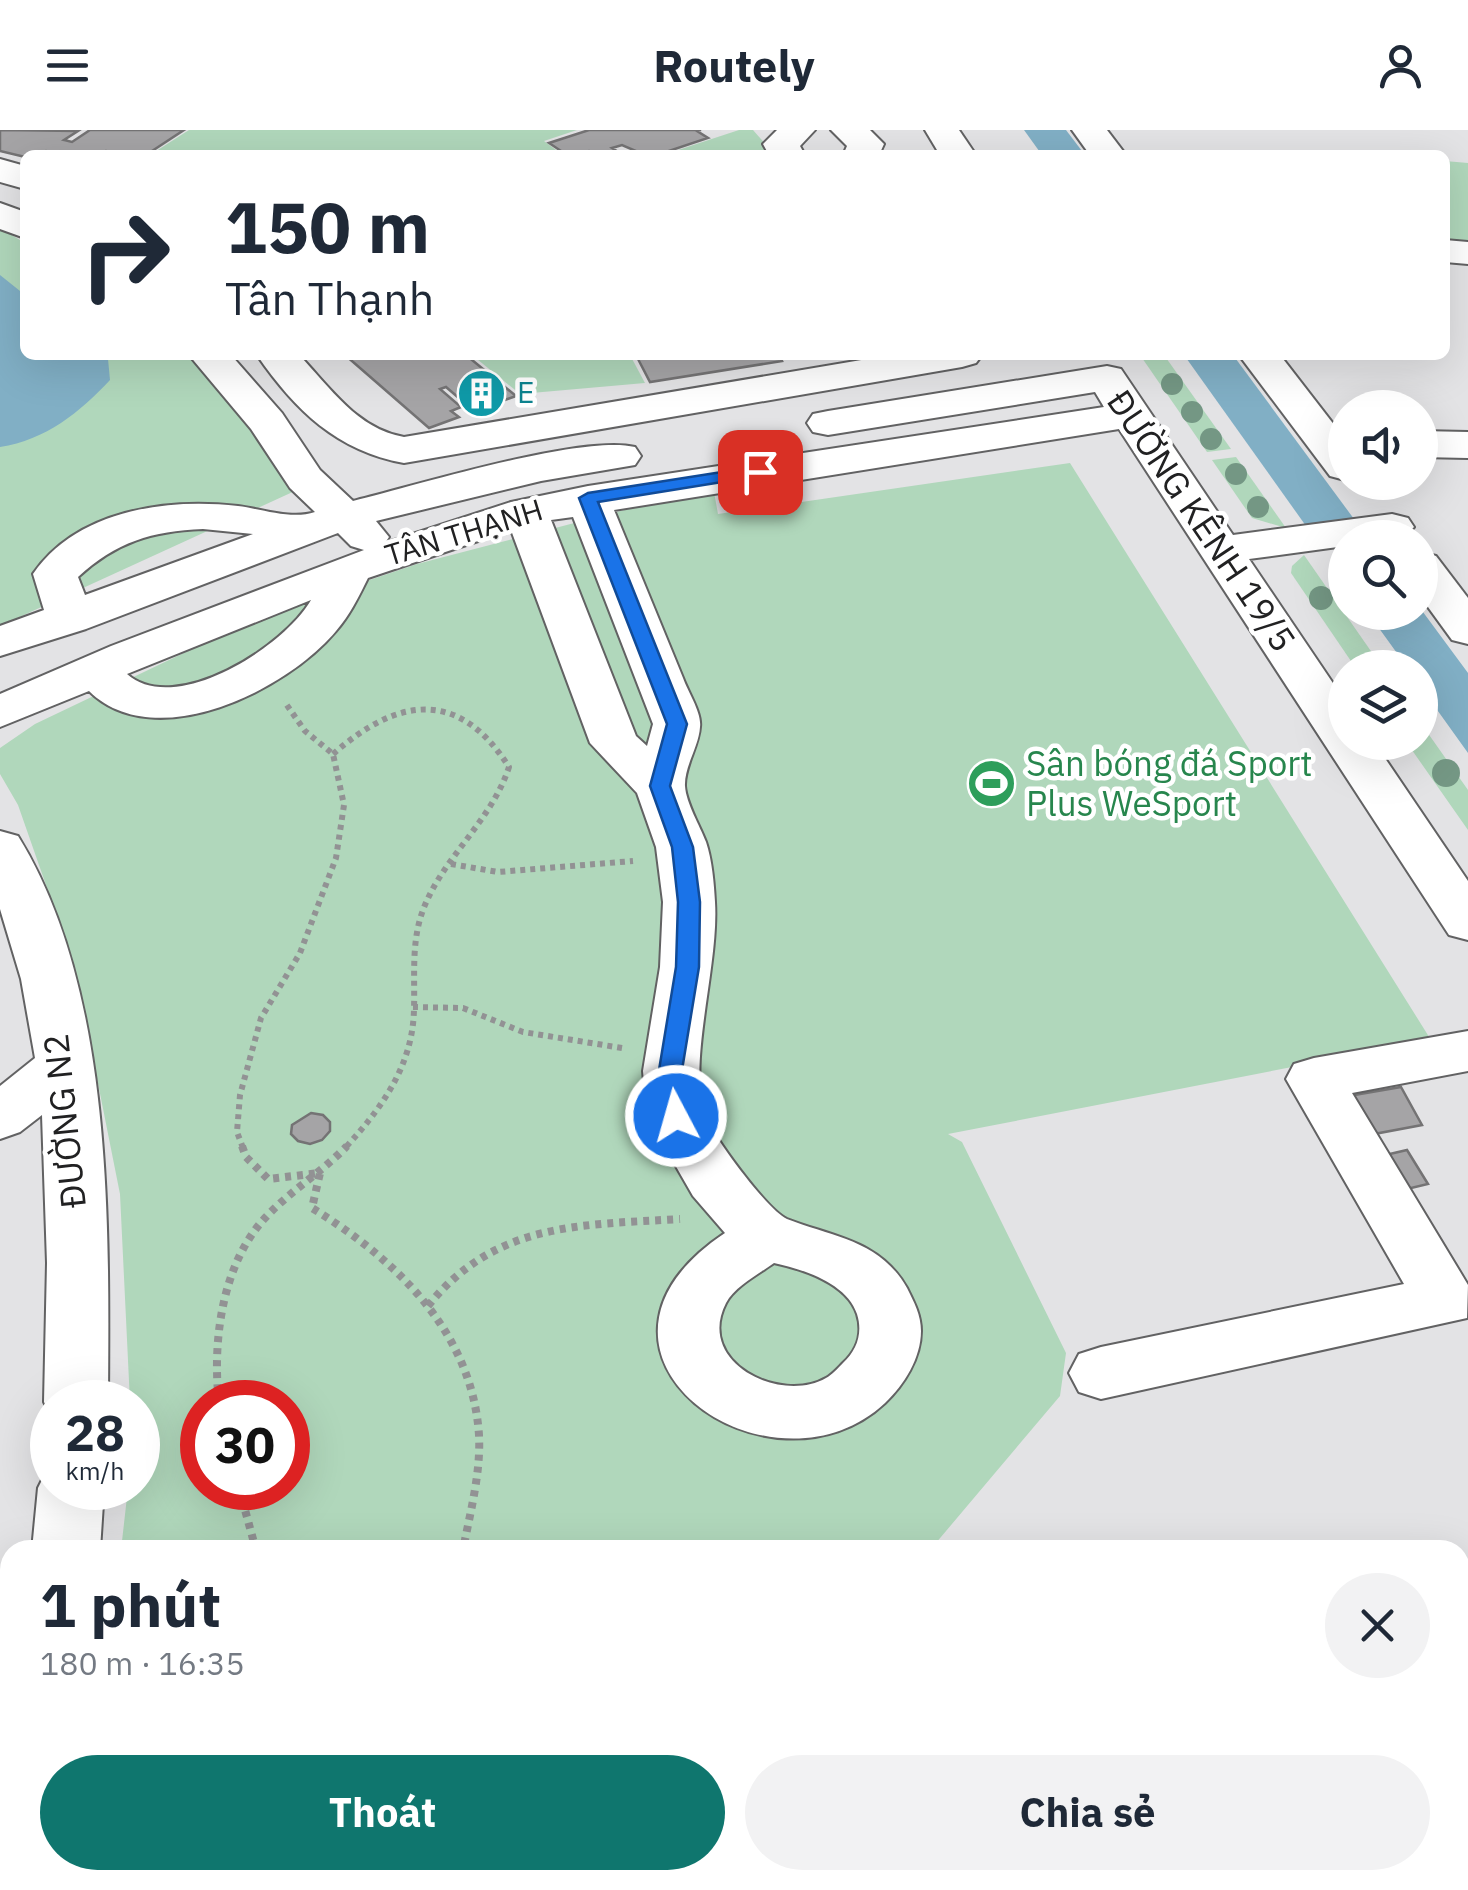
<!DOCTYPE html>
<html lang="vi">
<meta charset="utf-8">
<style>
:root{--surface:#fff;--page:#f2f2f3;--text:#1f2937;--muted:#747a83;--accent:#0f766e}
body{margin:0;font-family:"IBM Plex Sans",sans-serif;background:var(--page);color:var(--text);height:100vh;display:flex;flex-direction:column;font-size:38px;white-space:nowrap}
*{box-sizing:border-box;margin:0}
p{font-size:32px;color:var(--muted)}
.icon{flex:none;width:55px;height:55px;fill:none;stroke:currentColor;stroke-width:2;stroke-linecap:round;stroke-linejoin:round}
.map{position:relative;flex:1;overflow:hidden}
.details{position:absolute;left:0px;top:1410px;width:1470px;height:350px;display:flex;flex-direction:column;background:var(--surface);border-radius:30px 30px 0 0;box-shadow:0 10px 40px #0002}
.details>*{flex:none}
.hud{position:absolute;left:20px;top:20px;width:1430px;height:210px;border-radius:15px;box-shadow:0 10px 40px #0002;background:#fff;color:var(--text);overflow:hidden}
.tools{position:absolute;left:1328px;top:260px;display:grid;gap:20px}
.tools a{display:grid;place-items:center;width:110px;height:110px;border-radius:50%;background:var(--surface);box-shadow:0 10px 40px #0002;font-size:50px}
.speed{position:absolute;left:30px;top:1250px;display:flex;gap:20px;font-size:50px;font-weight:700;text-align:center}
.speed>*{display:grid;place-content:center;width:130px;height:130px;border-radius:50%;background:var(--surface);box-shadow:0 10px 40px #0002;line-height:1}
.speed small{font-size:25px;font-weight:400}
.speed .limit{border:15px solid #d22;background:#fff;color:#111}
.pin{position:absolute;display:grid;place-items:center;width:85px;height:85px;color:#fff;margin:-42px;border-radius:20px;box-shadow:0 5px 15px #0006}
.me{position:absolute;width:110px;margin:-55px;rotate:354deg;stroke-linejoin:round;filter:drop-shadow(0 0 8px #0008)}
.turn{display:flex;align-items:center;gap:35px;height:210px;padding:0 40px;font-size:45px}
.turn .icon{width:130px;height:130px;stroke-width:2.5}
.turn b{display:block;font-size:70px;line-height:85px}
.round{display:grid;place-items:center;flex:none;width:105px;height:105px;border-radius:52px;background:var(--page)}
.summary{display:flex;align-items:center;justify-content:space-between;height:170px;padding:0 40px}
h1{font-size:60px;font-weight:700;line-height:75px}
.action{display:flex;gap:20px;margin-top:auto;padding:20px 40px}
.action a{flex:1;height:115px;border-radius:60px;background:var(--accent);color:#fff;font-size:40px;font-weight:700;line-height:115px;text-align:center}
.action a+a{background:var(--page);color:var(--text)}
header{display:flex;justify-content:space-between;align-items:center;height:130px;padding:0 40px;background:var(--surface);font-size:45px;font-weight:700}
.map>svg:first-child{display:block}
.green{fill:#b0d7bb;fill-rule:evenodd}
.water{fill:#81afc5}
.building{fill:#a5a4a6;stroke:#747374;stroke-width:2.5}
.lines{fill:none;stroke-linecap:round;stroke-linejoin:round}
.minor-casing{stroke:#626263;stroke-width:4}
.path-far1{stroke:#929294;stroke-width:6;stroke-dasharray:5 5;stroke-linecap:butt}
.path{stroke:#929294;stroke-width:8;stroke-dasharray:6 6;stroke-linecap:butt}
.minor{fill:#fff;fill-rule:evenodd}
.tree{fill:#749784}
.route{fill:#1a73e8;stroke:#114b97;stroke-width:2.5}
.labels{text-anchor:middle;stroke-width:9;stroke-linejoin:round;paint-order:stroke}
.far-culture-label{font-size:30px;fill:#0d838f;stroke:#fff;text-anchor:start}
.far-street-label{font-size:30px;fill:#212122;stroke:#fff}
.street-label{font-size:35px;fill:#212122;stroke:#fff}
.leisure-label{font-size:35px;fill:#27864d;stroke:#fff;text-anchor:start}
</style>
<header><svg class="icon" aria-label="menu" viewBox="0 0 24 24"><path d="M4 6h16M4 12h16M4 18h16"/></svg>Routely<svg class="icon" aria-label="person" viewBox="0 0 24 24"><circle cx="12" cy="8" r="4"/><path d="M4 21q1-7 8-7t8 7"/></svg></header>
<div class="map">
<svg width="1468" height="1760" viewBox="0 0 1468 1760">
<rect width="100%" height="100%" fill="#e3e3e5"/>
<g class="green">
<polygon points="189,0 577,0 544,11 563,25 150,25"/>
<polygon points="739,0 753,0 775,25 663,25"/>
<polygon points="1445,31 1468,33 1468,116 1445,115"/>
<polygon points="0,98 25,113 25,225 187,225 277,329 297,360 0,496"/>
<polygon points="472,225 630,225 645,253 520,264"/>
<polygon points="1140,225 1164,225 1231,319 1207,322"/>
<polygon points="1236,327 1286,398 1252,388 1212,330"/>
<path d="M1070 333 1431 910 948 1004 962 1012 1066 1223 1060 1266 930 1420H121L128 1358H138V1272H130L120 1064 75 838 18 675 0 644V618L35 594 257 488 417 434 636 377 714 362 718 384ZM202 1272H288V1358H202Z"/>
<polygon points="1304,425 1382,537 1355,537 1291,443 1292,436"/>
<polygon points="1420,592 1468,660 1468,700 1407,613 1420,612"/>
<polygon points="75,1750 785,1750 785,1760 74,1760"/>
</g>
<g class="water">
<polygon points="1024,0 1066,0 1085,25 1042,25"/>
<path d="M0 145 25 165V225H102L108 229 110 250C80 282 46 310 0 317Z"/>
<polygon points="1184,225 1233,225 1354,389 1306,396"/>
<polygon points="1420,478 1468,543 1468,623 1420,556 1420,538 1407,537 1368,483 1420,482"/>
</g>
<g class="building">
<polygon points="0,0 78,1 64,10 72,12 90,0 184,0 146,25 106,21 104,25 50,25 53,23 46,21 25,27 0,21"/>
<polygon points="589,0 701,0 697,1 708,8 657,25 645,25 622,15 612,18 623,25 589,25 593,24 589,21 567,25 549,13"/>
<polygon points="345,225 466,225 516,266 485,277 478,271 467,275 446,257 440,259 461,277 451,281 459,287 429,298"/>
<polygon points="657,225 779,225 782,231 650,252 638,229"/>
<polygon points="1401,957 1422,995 1358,1007 1337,968"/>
<polygon points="311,983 323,985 330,992 330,1001 322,1010 310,1014 298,1011 291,1004 292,995"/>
<polygon points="1407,1020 1428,1054 1390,1063 1368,1029"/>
</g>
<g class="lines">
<defs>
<g id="minor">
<polygon points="777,0 815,0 800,16 805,25 769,25 763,14"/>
<polygon points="831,0 870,0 884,14 879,25 843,25 847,16"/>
<polygon points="925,0 959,0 976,25 940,25"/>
<polygon points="1072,0 1107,0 1126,25 1090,25"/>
<polygon points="0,29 25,36 25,59 0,52"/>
<polygon points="0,73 25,82 25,108 0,99"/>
<polygon points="1445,110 1468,112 1468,134 1445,132"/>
<path d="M189 225H231L282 283 320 340 353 371C414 356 582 304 635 317L641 326 635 335 541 351 376 391 389 407 385 413 511 372 588 356 1104 277 1095 262 828 305 813 302 807 293 813 284 828 281 1107 236 1121 239 1233 405 1392 384 1408 388 1414 397 1403 408H1345V416L1249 429 1345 571V612H1374L1468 751V810L1449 805 1119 299 614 380C637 436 660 492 683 548 688 562 702 583 700 597 699 616 684 637 685 656 686 673 700 696 706 712 712 730 714 753 715 772 719 835 688 929 704 983 710 1003 768 1081 787 1089 833 1107 880 1110 907 1158 914 1172 921 1185 921 1201 921 1228 904 1255 885 1273 771 1380 545 1223 725 1103L693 1066 647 986 643 941 660 837 663 772 656 717 637 663 590 613 511 400 368 448C359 466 350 485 336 501 287 560 155 626 89 561L0 597V564L111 516 364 420 351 416 338 403 86 499 0 526V496L44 480 33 444C77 380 166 368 238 376 262 379 292 390 315 382L290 358 251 299ZM573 387 653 594 647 616 636 606 551 390ZM203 399 253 404 85 465 78 447C116 412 152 401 203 399ZM311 470C285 516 175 587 127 544ZM774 1133C802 1139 847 1153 857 1184 863 1203 857 1220 843 1233 838 1238 832 1245 826 1248 781 1274 695 1233 726 1173 735 1156 759 1144 774 1133Z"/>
<path d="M257 225H299C330 257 357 299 404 307L891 225H982L976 233 962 237 404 333C337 321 295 280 257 225Z"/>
<polygon points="1239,225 1280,225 1345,309 1345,350 1330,346"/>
<polygon points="1420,301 1468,302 1468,328 1420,327"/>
<polygon points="1420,422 1436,426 1468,468 1468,514 1452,510 1420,466"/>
<path d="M0 701 18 706C114 861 109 1095 108 1272H52V1289L44 1272 47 1133 42 985 20 1002 0 1009V956L35 928 21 849 0 779Z"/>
<polygon points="1468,901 1468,941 1352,963 1468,1155 1467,1188 1101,1269 1079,1262 1069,1243 1079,1224 1101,1217 1404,1154 1286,949 1294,934 1314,928"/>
<polygon points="52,1336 52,1358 104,1358 100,1420 32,1420 38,1358 48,1338"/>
<polygon points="10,1692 10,1750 39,1750 35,1760 0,1760 0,1696"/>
</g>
</defs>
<use href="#minor" class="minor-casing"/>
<g class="path-far1">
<path d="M333 624C397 568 458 557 509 637 491 692 443 727 423 780 411 812 415 846 414 879 413 935 382 978 345 1018"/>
<polyline points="451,734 498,742 633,731"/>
<polyline points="413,877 463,878 523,902 622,918"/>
<polyline points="243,1018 237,1002 240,965 261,888 300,823 336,728 344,675 333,624 305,601 284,571"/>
</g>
<g class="path">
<path d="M242 1016 246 1027 268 1049 320 1043 312 1078C395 1129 472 1201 479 1305 481 1343 470 1383 463 1420"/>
<path d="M428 1176C495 1092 581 1095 680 1089"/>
<path d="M219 1272C212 1212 222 1134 265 1088 290 1061 322 1042 347 1016"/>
<polyline points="239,1358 256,1420"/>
<polyline points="368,1750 369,1760"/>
<polyline points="211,1760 212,1750"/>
</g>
<use href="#minor" class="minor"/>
</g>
<g class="tree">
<circle cx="1172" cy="254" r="11"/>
<circle cx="1192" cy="282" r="11"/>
<circle cx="1211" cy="309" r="11"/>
<circle cx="1236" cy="344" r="11"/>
<circle cx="1258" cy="377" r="11"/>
<circle cx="1321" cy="468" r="12"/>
<circle cx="1446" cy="643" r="14"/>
</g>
<polygon class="route" points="760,336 769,342 766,345 598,372 687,594 670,656 693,717 700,772 699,837 682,940 688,986 676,995 664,986 659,940 676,837 678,772 672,717 650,656 667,594 579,368 588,363"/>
<defs>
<symbol id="building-disc" viewBox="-11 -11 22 22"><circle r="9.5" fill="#0f9aa8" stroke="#fff"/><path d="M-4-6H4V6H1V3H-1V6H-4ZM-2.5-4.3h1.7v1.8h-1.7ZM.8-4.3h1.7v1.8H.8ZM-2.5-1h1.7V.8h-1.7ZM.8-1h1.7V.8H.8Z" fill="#fff"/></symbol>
<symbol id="stadium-disc" viewBox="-11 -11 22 22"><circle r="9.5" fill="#2e9e5b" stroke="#fff"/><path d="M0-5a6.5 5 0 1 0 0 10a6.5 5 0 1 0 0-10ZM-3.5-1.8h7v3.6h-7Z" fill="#fff"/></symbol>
</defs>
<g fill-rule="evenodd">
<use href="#building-disc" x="454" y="236" width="55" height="55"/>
<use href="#stadium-disc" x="964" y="626" width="55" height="55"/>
</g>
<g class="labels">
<g class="far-culture-label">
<text x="517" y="273">E</text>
</g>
<g class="far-street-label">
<text transform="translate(464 403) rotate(-17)" y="10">TÂN THẠNH</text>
</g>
<g class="street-label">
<text transform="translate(1201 391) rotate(56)" y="12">ĐƯỜNG KÊNH 19/5</text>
<text transform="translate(65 991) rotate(-96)" y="12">ĐƯỜNG N2</text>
</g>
<g class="leisure-label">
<text x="1026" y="646">Sân bóng đá Sport<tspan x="1026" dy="40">Plus WeSport</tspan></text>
</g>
</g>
</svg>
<div class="tools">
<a><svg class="icon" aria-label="sound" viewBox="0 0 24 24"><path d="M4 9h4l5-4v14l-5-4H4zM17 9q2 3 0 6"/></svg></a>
<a><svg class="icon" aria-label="search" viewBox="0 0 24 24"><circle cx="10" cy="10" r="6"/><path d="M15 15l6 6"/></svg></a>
<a><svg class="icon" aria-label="layers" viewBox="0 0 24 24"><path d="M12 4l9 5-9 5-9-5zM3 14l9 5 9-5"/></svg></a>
</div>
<div class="speed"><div>28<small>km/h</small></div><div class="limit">30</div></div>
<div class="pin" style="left:760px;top:342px;background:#d93025"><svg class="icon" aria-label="arrive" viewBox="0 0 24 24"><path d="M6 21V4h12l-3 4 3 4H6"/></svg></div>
<svg class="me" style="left:676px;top:986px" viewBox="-20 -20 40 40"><circle r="17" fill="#1a73e8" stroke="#fff" stroke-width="3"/><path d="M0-11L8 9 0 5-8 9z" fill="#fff"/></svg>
<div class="hud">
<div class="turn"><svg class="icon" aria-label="right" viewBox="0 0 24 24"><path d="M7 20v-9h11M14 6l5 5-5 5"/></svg><div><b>150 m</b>Tân Thạnh</div></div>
</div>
<section class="details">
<div class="summary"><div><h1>1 phút</h1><p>180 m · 16:35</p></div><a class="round"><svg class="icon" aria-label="close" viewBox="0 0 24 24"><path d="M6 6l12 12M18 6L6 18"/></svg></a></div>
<div class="action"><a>Thoát</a><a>Chia sẻ</a></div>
</section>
</div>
